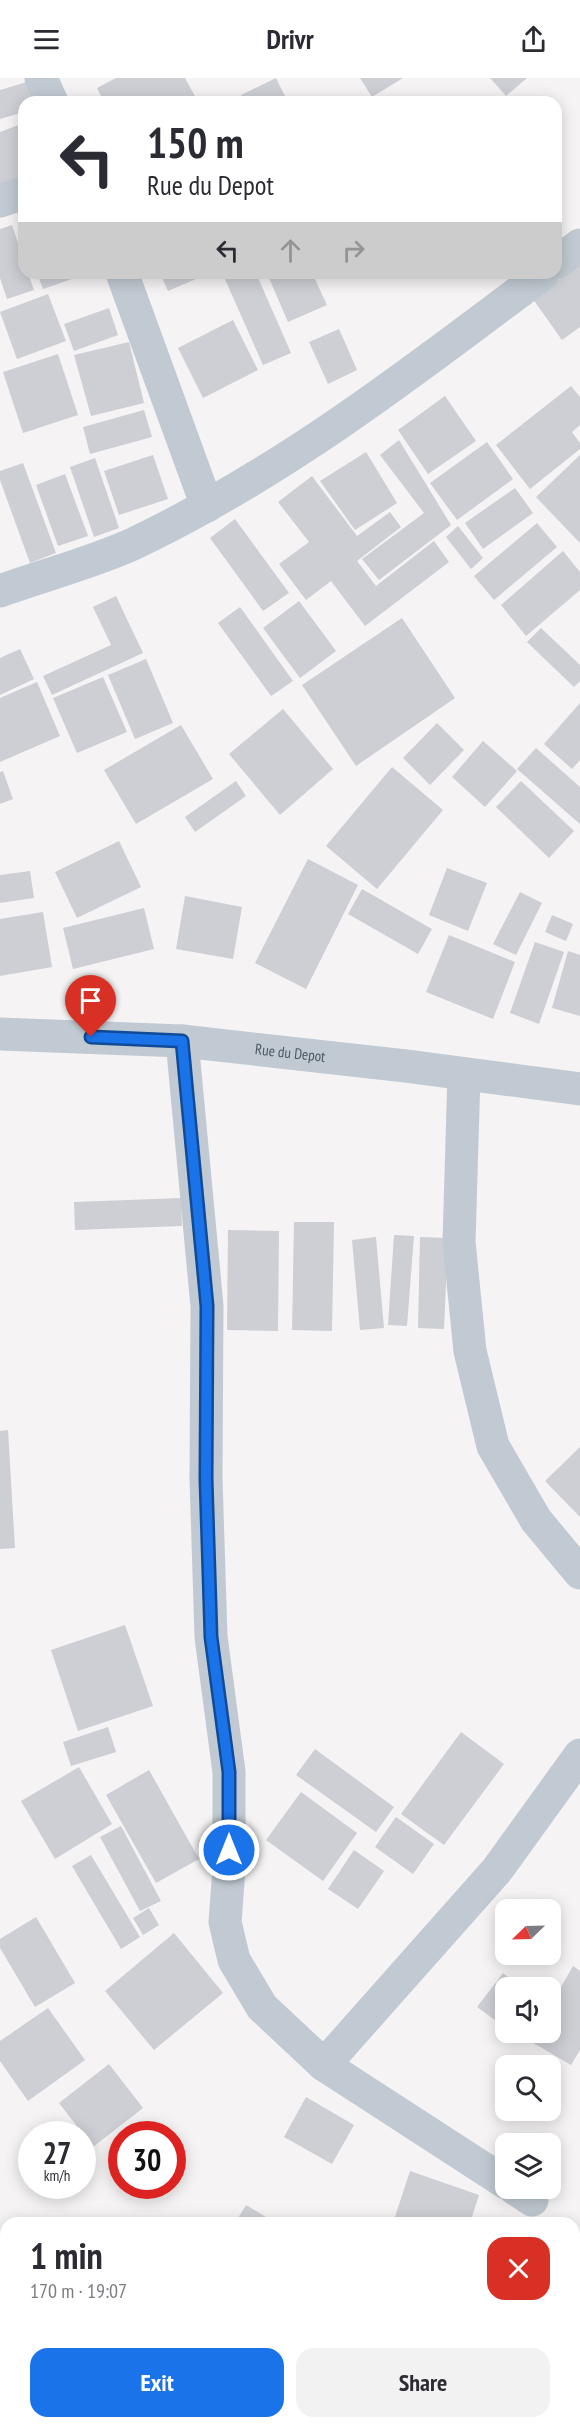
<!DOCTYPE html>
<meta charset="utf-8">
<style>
:root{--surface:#fff;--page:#f2f2f3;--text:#2b2b33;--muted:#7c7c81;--accent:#1a73e8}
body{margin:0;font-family:"PT Sans Narrow",sans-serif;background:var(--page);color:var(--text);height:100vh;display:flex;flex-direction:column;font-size:22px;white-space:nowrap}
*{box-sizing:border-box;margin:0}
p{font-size:20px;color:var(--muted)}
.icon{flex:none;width:33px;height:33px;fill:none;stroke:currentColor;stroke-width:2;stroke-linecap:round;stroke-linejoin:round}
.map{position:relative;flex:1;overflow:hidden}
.drawer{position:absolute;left:0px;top:2139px;width:580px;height:212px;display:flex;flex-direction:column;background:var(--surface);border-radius:18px 18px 0 0;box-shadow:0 3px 15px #0003}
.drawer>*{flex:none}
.guide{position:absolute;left:18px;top:18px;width:544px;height:183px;border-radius:18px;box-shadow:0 3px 15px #0003;background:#fff;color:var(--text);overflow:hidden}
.needle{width:39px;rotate:247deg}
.controls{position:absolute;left:495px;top:1821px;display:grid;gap:12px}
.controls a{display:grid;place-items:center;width:66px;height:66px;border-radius:12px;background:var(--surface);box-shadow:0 3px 15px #0003;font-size:30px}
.speed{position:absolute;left:18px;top:2043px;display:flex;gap:12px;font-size:30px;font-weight:700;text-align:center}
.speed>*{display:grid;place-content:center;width:78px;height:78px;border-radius:50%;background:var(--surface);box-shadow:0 3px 15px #0003;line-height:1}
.speed small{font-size:15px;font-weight:400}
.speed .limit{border:9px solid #d22;background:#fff;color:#111}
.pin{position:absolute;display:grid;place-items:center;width:51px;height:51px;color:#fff;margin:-62px -26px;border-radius:50% 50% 50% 0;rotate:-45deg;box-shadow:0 0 6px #0007}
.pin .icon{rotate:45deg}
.me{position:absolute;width:66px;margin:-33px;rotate:0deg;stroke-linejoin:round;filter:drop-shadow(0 0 4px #0008)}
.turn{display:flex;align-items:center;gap:21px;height:126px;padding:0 30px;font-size:27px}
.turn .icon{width:78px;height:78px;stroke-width:2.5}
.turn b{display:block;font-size:42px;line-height:51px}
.lanes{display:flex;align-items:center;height:57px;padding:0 30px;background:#0003;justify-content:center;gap:30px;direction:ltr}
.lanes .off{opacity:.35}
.round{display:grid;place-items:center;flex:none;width:63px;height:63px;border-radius:18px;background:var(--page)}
.overview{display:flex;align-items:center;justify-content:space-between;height:102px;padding:0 30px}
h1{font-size:36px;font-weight:600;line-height:45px}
.cta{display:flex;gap:12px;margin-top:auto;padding:12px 30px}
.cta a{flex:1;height:69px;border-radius:18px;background:var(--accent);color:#fff;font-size:24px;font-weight:600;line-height:69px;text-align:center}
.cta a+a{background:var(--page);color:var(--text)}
header{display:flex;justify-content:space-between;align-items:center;height:78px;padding:0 30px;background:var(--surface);font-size:27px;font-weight:600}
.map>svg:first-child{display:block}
.building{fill:#cdcfd5}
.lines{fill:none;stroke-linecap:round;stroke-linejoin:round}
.minor{stroke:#c1cad2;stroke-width:33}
.route-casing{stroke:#114b97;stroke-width:15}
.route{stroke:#1a73e8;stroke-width:10}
.labels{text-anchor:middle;stroke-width:6;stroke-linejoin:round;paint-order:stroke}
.street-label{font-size:15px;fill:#4a5661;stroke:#fff}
</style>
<header><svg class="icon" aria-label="menu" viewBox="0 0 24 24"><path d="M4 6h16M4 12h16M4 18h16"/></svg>Drivr<svg class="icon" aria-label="share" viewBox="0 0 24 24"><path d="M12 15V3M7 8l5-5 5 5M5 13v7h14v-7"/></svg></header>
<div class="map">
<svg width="580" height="2350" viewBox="0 0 580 2350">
<rect width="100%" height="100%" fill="#f5f3f3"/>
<g class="building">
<polygon points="116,0 185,0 198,24 104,24 97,10"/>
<polygon points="276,0 288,24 244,24 241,17"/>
<polygon points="360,0 403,0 372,19"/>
<polygon points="490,0 527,0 506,18"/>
<polygon points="37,1 44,24 24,24 24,34 0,41 0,12"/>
<polygon points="24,45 24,108 0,116 0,54"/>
<polygon points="12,147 24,183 24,195 28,195 34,212 7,221 0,200 0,151"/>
<polygon points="580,187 580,249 562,262 533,221"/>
<polygon points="37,195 89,195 43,211"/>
<polygon points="160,195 210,195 168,213"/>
<polygon points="234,195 256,195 291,275 263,287 224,199"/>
<polygon points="281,195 312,195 327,227 288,244 269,200"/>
<polygon points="48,216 66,263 17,281 0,234"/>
<polygon points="109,230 118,257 74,273 64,246"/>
<polygon points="233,242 258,292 203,320 178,270"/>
<polygon points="339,251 357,292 328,306 309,264"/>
<polygon points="129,264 144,325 91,338 74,277"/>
<polygon points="58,276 78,337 23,355 3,294"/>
<polygon points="571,308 580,319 580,347 572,354 580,365 580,371 530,411 496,367"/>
<polygon points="445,318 476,363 428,396 398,352"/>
<polygon points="144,332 152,359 90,376 83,349"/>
<polygon points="399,362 451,447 379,502 362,481 424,435 380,377"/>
<polygon points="487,364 513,401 457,442 430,405"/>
<polygon points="366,374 397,425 355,452 320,403"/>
<polygon points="153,377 168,421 119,437 104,393"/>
<polygon points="580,377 580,465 536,419"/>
<polygon points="95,380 119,450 94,459 70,389"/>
<polygon points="23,385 56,475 30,485 0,402 0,393"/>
<polygon points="65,396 88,458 58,468 36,407"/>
<polygon points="312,398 357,458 390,434 401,449 357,483 376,508 434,463 449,484 365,548 331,503 306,522 279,486 309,464 278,424"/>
<polygon points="515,410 533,435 483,471 465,445"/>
<polygon points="235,441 289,515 263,533 210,460"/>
<polygon points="537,445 557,469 494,522 474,498"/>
<polygon points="458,448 483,480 471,491 446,459"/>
<polygon points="563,473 580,494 580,512 526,558 501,527"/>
<polygon points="116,518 143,575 52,617 43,598 111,567 93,529"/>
<polygon points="299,523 336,573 300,600 263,550"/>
<polygon points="240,529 293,603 271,618 218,545"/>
<polygon points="402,540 455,620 356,688 302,607"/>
<polygon points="541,550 580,587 580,603 574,609 527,564"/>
<polygon points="20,571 34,601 0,617 0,580"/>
<polygon points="146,581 173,645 135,661 108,597"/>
<polygon points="103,599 127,654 77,675 53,620"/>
<polygon points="37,604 60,658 0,684 0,620"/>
<polygon points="580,625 580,682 572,691 544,666"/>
<polygon points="283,631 333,691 280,737 229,676"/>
<polygon points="437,645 464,672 430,707 403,680"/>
<polygon points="181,647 213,701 136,746 104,692"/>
<polygon points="483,663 517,693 485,729 452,699"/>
<polygon points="536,670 580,709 580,746 517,691"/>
<polygon points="392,689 443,732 377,811 326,768"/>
<polygon points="3,693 13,721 0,726 0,694"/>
<polygon points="236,703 246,718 195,754 185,739"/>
<polygon points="521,703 574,753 549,780 496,729"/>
<polygon points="119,763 141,809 77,840 55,794"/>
<polygon points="308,781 358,807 306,911 255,885"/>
<polygon points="447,790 487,805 468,853 429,837"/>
<polygon points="30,793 34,820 0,825 0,797"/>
<polygon points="362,811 432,851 418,876 348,836"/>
<polygon points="520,814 542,825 516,877 493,866"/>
<polygon points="185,818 242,829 233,881 176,871"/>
<polygon points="144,830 154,871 73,891 63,850"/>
<polygon points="43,834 52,889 0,898 0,841"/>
<polygon points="552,837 573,846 566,863 545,854"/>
<polygon points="449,857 515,884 493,941 426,914"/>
<polygon points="535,864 564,874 539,946 510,935"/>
<polygon points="568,873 580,877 580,938 552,930"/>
<polygon points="181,1120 182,1148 75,1152 74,1124"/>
<polygon points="294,1144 334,1144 332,1253 292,1252"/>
<polygon points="228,1152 279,1153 278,1253 227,1252"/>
<polygon points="394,1157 414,1158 407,1248 388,1247"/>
<polygon points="376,1159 384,1250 360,1252 352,1162"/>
<polygon points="420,1159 448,1160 444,1251 418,1250"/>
<polygon points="8,1352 15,1470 0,1471 0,1353"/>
<polygon points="580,1369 580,1439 545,1403"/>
<polygon points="125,1547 153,1628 78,1653 51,1572"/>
<polygon points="108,1649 116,1674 71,1688 63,1664"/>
<polygon points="461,1654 504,1686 444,1767 401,1736"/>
<polygon points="315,1671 394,1729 376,1754 296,1697"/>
<polygon points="79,1689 112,1746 55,1781 21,1723"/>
<polygon points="149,1692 199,1781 156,1805 106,1717"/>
<polygon points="301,1714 357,1755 323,1803 266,1762"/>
<polygon points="396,1739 434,1766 413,1796 375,1769"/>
<polygon points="121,1748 161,1823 140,1833 100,1759"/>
<polygon points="354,1772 384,1793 358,1831 328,1811"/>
<polygon points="91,1777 140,1859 121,1871 72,1788"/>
<polygon points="149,1830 159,1847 143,1857 133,1840"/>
<polygon points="36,1839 75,1905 35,1929 0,1870 0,1861"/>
<polygon points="174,1855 223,1915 154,1972 105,1913"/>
<polygon points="573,1888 580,1893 580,1972 571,1987 530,1963 535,1954 550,1954 550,1928"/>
<polygon points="503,1895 522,1910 506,1910 506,1950 477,1929"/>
<polygon points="48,1930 85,1982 28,2023 0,1983 0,1963"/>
<polygon points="109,1986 143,2030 93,2069 59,2025"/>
<polygon points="306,2019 354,2047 332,2086 284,2059"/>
<polygon points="410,2093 479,2117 470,2145 393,2145"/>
<polygon points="246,2127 276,2145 235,2145"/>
<polygon points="520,2344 555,2344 558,2346 557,2350 518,2350"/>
</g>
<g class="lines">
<g class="minor">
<polyline points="41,0 52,24"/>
<polyline points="0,123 24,115"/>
<polyline points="556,185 580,167"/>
<polyline points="122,195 207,428"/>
<path d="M0 513C44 497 91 485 133 466 282 395 413 294 544 195"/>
<path id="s1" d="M0 956 182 963 406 988 580 1011"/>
<polyline points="182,963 207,1228 206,1400 211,1559 229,1694 229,1791 225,1844 234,1882 262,1929 324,1987 506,2105"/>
<polyline points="464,997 459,1164 470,1273 493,1368 536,1442 580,1495"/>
<polyline points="324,1987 497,1792 580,1677"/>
<polyline points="514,2110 532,2122"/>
</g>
</g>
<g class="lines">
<defs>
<polyline id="route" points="91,959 182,963 207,1228 206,1401 211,1559 229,1694 229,1772"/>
</defs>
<use href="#route" class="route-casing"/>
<use href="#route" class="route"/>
</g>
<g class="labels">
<g class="street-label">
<text dy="5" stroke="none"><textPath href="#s1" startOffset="291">Rue du Depot</textPath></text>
</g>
</g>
</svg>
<div class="controls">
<a><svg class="needle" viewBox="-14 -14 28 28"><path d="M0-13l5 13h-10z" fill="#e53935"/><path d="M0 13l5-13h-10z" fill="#7c7c81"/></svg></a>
<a><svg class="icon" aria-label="sound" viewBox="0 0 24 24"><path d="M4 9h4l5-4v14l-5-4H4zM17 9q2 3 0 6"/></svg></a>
<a><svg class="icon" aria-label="search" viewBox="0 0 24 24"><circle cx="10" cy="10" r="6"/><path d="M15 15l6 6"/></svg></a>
<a><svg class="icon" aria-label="layers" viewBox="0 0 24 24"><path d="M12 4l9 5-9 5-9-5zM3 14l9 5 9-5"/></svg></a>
</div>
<div class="speed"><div>27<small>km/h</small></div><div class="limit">30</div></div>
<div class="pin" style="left:91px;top:959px;background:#d93025"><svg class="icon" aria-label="arrive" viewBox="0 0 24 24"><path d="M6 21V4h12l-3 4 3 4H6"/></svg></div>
<svg class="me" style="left:229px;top:1772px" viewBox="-20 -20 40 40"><circle r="17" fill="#1a73e8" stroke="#fff" stroke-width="3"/><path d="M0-11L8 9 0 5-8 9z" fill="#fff"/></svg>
<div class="guide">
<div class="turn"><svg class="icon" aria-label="left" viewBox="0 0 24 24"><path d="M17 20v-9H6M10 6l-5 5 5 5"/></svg><div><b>150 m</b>Rue du Depot</div></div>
<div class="lanes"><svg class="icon" aria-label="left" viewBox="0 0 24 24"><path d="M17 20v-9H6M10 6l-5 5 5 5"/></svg><svg class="icon off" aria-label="ahead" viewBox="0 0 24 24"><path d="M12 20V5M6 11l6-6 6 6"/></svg><svg class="icon off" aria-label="right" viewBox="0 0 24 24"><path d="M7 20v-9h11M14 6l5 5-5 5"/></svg></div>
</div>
<section class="drawer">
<div class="overview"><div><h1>1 min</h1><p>170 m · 19:07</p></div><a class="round" style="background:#d93025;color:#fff"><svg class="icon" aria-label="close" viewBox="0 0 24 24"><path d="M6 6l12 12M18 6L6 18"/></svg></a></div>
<div class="cta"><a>Exit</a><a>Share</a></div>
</section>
</div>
